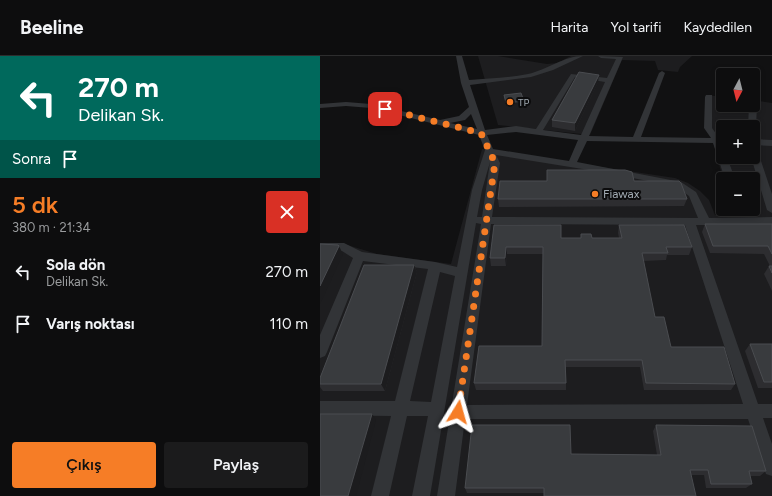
<!DOCTYPE html>
<html lang="tr">
<meta charset="utf-8">
<style>
:root{--surface:#0d0d0e;--page:#1b1b1c;--text:#f1f3f6;--muted:#9a9c9e;--line:#2d2d2e;--accent:#f67d26}
body{margin:0;font-family:Figtree,sans-serif;background:var(--page);color:var(--text);height:100vh;display:flex;flex-direction:column;font-size:15px;white-space:nowrap}
*{box-sizing:border-box;margin:0}
p{font-size:13px;color:var(--muted)}
.icon{flex:none;width:22px;height:22px;fill:none;stroke:currentColor;stroke-width:2;stroke-linecap:round;stroke-linejoin:round}
.map{position:relative;flex:1;overflow:hidden}
.side{display:flex;flex-direction:column;background:var(--surface);width:320px}
.side>*{flex:none}
.guide{background:#00695c;color:#fff;overflow:hidden}
.needle{width:26px;rotate:187deg}
.buttons{position:absolute;left:396px;top:12px;display:grid;gap:8px}
.buttons a{display:grid;place-items:center;width:44px;height:44px;border-radius:4px;background:var(--surface);box-shadow:0 2px 6px #0003,0 0 0 1px var(--line);font-size:20px}
.pin{position:absolute;display:grid;place-items:center;width:34px;height:34px;color:#fff;margin:-17px;border-radius:8px;box-shadow:0 2px 6px #0006}
.me{position:absolute;width:44px;margin:-22px;rotate:8deg;stroke-linejoin:round;filter:drop-shadow(0 0 3px #0008)}
.turn{display:flex;align-items:center;gap:14px;height:84px;padding:0 12px;font-size:18px}
.turn .icon{width:52px;height:52px;stroke-width:2.5}
.turn b{display:block;font-size:28px;line-height:34px}
.then{display:flex;align-items:center;height:38px;padding:0 12px;background:#0003;gap:8px;font-size:15px}
.round{display:grid;place-items:center;flex:none;width:42px;height:42px;border-radius:4px;background:var(--page)}
.head{display:flex;align-items:center;justify-content:space-between;height:68px;padding:0 12px}
h1{font-size:24px;font-weight:600;line-height:30px;color:var(--accent)}
.cta{display:flex;gap:8px;margin-top:auto;padding:8px 12px}
.cta a{flex:1;height:46px;border-radius:4px;background:var(--accent);color:#111;font-size:16px;font-weight:600;line-height:46px;text-align:center}
.cta a+a{background:var(--page);color:var(--text)}
ul{padding:0;list-style:none}
li{display:flex;align-items:center;gap:12px;height:52px;padding:0 12px}
li div{flex:1}
li b{display:block;font-size:15px}
li em{font-style:normal}
header{display:flex;align-items:center;gap:24px;box-sizing:border-box;height:56px;padding:0 20px;background:var(--surface);border-bottom:1px solid var(--line)}
header strong{font-size:19px}
nav{display:flex;gap:22px;margin-inline-start:auto;font-size:14px}
main{display:flex;flex:1;min-height:0}
.map>svg:first-child{display:block}
.built{fill:#1d1d1f;fill-rule:evenodd}
.lines{fill:none;stroke-linecap:round;stroke-linejoin:round}
.minor{fill:#323437;fill-rule:evenodd}
.wall{fill:#2d2d30}
.shaded-wall{fill:#1c1c1e}
.building{fill:#393b3e;stroke:#4a4c50}
.route{stroke:#f67d26;stroke-width:7;stroke-dasharray:0 12.6}
.poi-dot{fill:#f67d26;stroke:#0c0c0d;stroke-width:1.5}
.labels{text-anchor:middle;stroke-width:4;stroke-linejoin:round;paint-order:stroke}
.far-poi-label{font-size:10px;fill:#a2abb3;stroke:#0c0c0d;text-anchor:start}
.poi-label{font-size:12px;fill:#a2abb3;stroke:#0c0c0d;text-anchor:start}
</style>
<header>
<strong>Beeline</strong>
<nav><a>Harita</a><a>Yol tarifi</a><a>Kaydedilen</a></nav>
</header>
<main>
<section class="side">
<div class="guide">
<div class="turn"><svg class="icon" aria-label="left" viewBox="0 0 24 24"><path d="M17 20v-9H6M10 6l-5 5 5 5"/></svg><div><b>270 m</b>Delikan Sk.</div></div>
<div class="then">Sonra<svg class="icon" aria-label="arrive" viewBox="0 0 24 24"><path d="M6 21V4h12l-3 4 3 4H6"/></svg></div>
</div>
<div class="head"><div><h1>5 dk</h1><p>380 m · 21:34</p></div><a class="round" style="background:#d93025;color:#fff"><svg class="icon" aria-label="close" viewBox="0 0 24 24"><path d="M6 6l12 12M18 6L6 18"/></svg></a></div>
<ul>
<li><svg class="icon" aria-label="left" viewBox="0 0 24 24"><path d="M17 20v-9H6M10 6l-5 5 5 5"/></svg><div><b>Sola dön</b><p>Delikan Sk.</p></div><em>270 m</em></li>
<li><svg class="icon" aria-label="arrive" viewBox="0 0 24 24"><path d="M6 21V4h12l-3 4 3 4H6"/></svg><div><b>Varış noktası</b></div><em>110 m</em></li>
</ul>
<div class="cta"><a>Çıkış</a><a>Paylaş</a></div>
</section>
<div class="map">
<svg width="452" height="440" viewBox="0 0 452 440">
<rect width="100%" height="100%" fill="#111112"/>
<g class="built">
<polygon points="158,0 178,0 227,8 237,7 251,0 372,0 360,11 358,16 338,14 335,5 302,4 270,79 178,69"/>
<path d="M387 39 403 41V49H433V44L452 47V440H0V188H24L57 198 131 208 162 93 355 122 368 127 380 135 389 144 395 159H412L411 153H433V123H403L392 82ZM403 71H433V101H403Z"/>
</g>
<g class="lines">
<g class="minor">
<path d="M136 0H142L149 24C168 22 189 22 208 18 227 14 244 0 263 0L233 14 211 21 150 29 165 74 196 70 216 73 251 18 287 22 296 3 281 2 278 0 303 1 269 80 313 81 339 17 342 15 345 17 321 81 391 82 384 72 385 41 386 39H392V72L399 82H403V101H407L415 123H405L393 87 267 85 257 106 361 126 376 136 389 162 452 161V169H376L438 348H452V362H443L452 388V420L446 418 428 363H145L135 440H117L161 168 156 167 110 440H92L108 360H87L69 440H51L71 360 0 359V345H75L108 213 43 205 7 296 5 300 0 302V279L33 202 22 195H0V187H24L42 196 115 206 137 211 152 134 165 94 159 79 51 52 26 50 0 52V48L26 46 51 48 120 64 139 60 149 51 141 27ZM255 21 285 26 261 79 223 74ZM151 58 157 73 130 67 145 64ZM196 76 258 84 249 105 173 93 167 79ZM176 99 275 115 355 130 369 140 378 162 172 161 180 107ZM170 106 162 161H157L162 134ZM171 168 365 169 423 348 147 349ZM120 216 135 220 111 346 90 345Z"/>
<polygon points="433,47 437,49 436,71 433,73 433,71 428,71 429,49 433,49"/>
<polygon points="433,83 452,84 452,90 433,89"/>
<polygon points="433,90 437,93 452,138 452,157 447,154 431,101 433,101"/>
</g>
</g>
<g class="wall">
<polygon points="278,26 255,75 232,71 232,64"/>
<polygon points="314,125 367,143 364,150 179,151 178,143"/>
<polygon points="385,168 452,168 452,235 444,218 449,210 450,210 444,198 390,197 382,176"/>
<polygon points="174,169 241,182 261,182 261,178 272,182 299,182 298,177 299,169 372,191 369,199 347,199 346,204 323,205 335,261 351,291 415,328 411,334 324,334 320,311 246,311 246,334 156,334 154,327 222,290 223,198 187,198 186,210 171,210 170,202"/>
<polygon points="94,209 97,216 65,335 3,335 0,331 0,322"/>
<polygon points="430,288 452,288 452,332 438,332 425,295"/>
<polygon points="336,369 446,415 440,420 430,420 432,428 426,432 386,432 384,419 371,419 224,437 147,437 145,432 251,398 337,399 333,375"/>
</g>
<g class="shaded-wall">
<polygon points="279,19 278,26 255,75 255,67"/>
<polygon points="204,45 204,48 186,50 186,47"/>
<polygon points="19,190 23,198 0,248 0,230"/>
<polygon points="186,191 187,198 186,210 185,202"/>
<polygon points="94,209 97,216 65,335 61,328"/>
<polygon points="52,358 56,364 36,440 28,440"/>
</g>
<g class="building">
<polygon points="259,16 279,19 255,67 232,64"/>
<polygon points="201,37 204,45 186,47 184,39"/>
<polygon points="227,114 305,114 312,116 314,125 359,125 361,127 367,143 178,143 180,125 227,125"/>
<polygon points="385,168 452,168 452,198 448,190 393,190"/>
<polygon points="174,169 241,169 241,182 261,182 261,178 271,178 272,182 302,182 299,169 364,169 372,191 346,191 348,197 322,197 335,261 344,261 351,291 404,291 415,328 326,327 322,304 245,304 246,327 154,327 159,290 222,290 223,191 186,191 185,202 170,202"/>
<polygon points="0,188 18,189 19,190 0,230"/>
<polygon points="44,209 94,209 61,328 0,328 0,322"/>
<polygon points="449,210 452,210 452,217"/>
<polygon points="430,288 452,288 452,326 444,326"/>
<polygon points="0,358 52,358 28,440 0,440"/>
<polygon points="152,369 250,369 251,398 341,399 336,369 432,370 446,415 429,415 432,428 391,428 388,414 370,414 376,440 224,440 224,432 145,432"/>
</g>
<g class="lines">
<polyline class="route" points="65,53 161,77 175,107 138,356"/>
</g>
<g class="poi-dot">
<circle cx="190" cy="46" r="4"/>
<circle cx="275" cy="138" r="4"/>
</g>
<g class="labels">
<g class="far-poi-label">
<text x="198" y="50">TP</text>
</g>
<g class="poi-label">
<text x="283" y="142">Fiawax</text>
</g>
</g>
</svg>
<div class="buttons">
<a><svg class="needle" viewBox="-14 -14 28 28"><path d="M0-13l5 13h-10z" fill="#e53935"/><path d="M0 13l5-13h-10z" fill="#9a9c9e"/></svg></a>
<a>+</a>
<a>−</a>
</div>
<div class="pin" style="left:65px;top:53px;background:#d93025"><svg class="icon" aria-label="arrive" viewBox="0 0 24 24"><path d="M6 21V4h12l-3 4 3 4H6"/></svg></div>
<svg class="me" style="left:138px;top:356px" viewBox="-20 -20 40 40"><path d="M0-17L14 15 0 8-14 15z" fill="#f67d26" stroke="#fff" stroke-width="4"/></svg>
</div>
</main>
